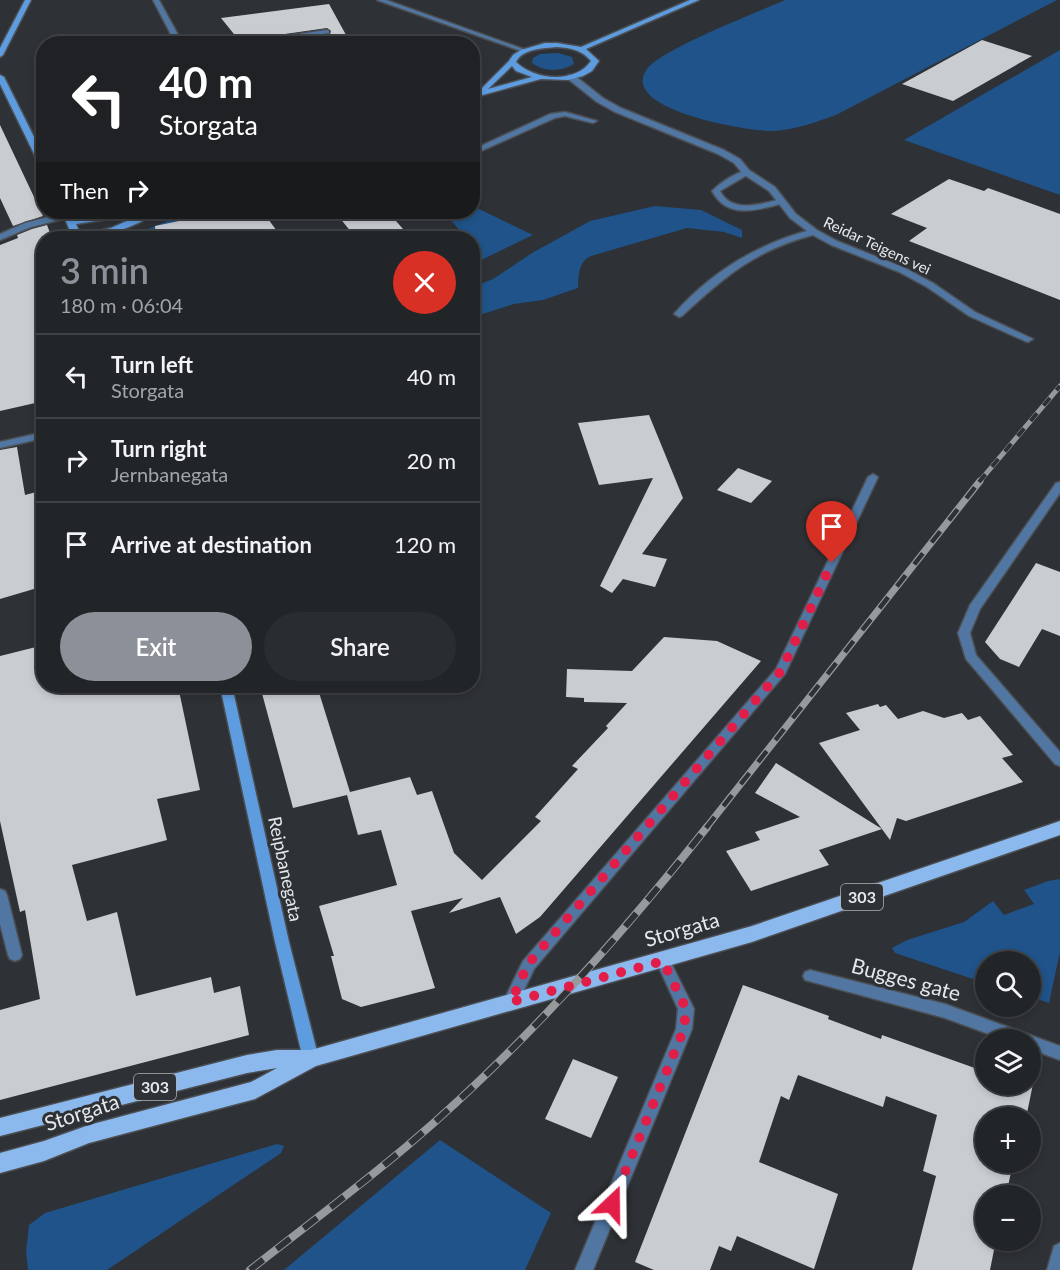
<!DOCTYPE html>
<meta charset="utf-8">
<style>
:root{--surface:#222528;--page:#2a2d30;--text:#f1f3f6;--muted:#a2a5a8;--line:#3f4245;--accent:#8c9099}
body{margin:0;font-family:Lato,sans-serif;background:var(--page);color:var(--text);height:100vh;display:flex;flex-direction:column;font-size:22px;white-space:nowrap}
*{box-sizing:border-box;margin:0}
p{font-size:20px;color:var(--muted)}
.icon{flex:none;width:33px;height:33px;fill:none;stroke:currentColor;stroke-width:2;stroke-linecap:round;stroke-linejoin:round}
.map{position:relative;flex:1;overflow:hidden}
.sheet{position:absolute;left:36px;top:231px;width:444px;height:462px;display:flex;flex-direction:column;background:var(--surface);border-radius:24px;box-shadow:0 3px 9px #0003,0 0 0 2px var(--line)}
.sheet>*{flex:none}
.banner{position:absolute;left:36px;top:36px;width:444px;height:183px;border-radius:24px;box-shadow:0 3px 9px #0003,0 0 0 2px var(--line);background:#202124;color:#fff;overflow:hidden}
.tools{position:absolute;left:975px;top:951px;display:grid;gap:12px}
.tools a{display:grid;place-items:center;width:66px;height:66px;border-radius:50%;background:var(--surface);box-shadow:0 3px 9px #0003,0 0 0 2px var(--line);font-size:30px}
.pin{position:absolute;display:grid;place-items:center;width:51px;height:51px;color:#fff;margin:-62px -26px;border-radius:50% 50% 50% 0;rotate:-45deg;box-shadow:0 0 6px #0007}
.pin .icon{rotate:45deg}
.me{position:absolute;width:66px;margin:-33px;rotate:23deg;stroke-linejoin:round;filter:drop-shadow(0 0 4px #0008)}
.turn{display:flex;align-items:center;gap:21px;height:126px;padding:0 24px;font-size:27px}
.turn .icon{width:78px;height:78px;stroke-width:2.5}
.turn b{display:block;font-size:42px;line-height:51px}
.then{display:flex;align-items:center;height:57px;padding:0 24px;background:#0003;gap:12px;font-size:22px}
.round{display:grid;place-items:center;flex:none;width:63px;height:63px;border-radius:32px;background:var(--page)}
.overview{display:flex;align-items:center;justify-content:space-between;height:102px;padding:0 24px}
h1{font-size:36px;font-weight:600;line-height:45px;color:var(--accent)}
.button{display:flex;gap:12px;margin-top:auto;padding:12px 24px}
.button a{flex:1;height:69px;border-radius:36px;background:var(--accent);color:#fff;font-size:24px;font-weight:600;line-height:69px;text-align:center}
.button a+a{background:var(--page);color:var(--text)}
ul{padding:0;list-style:none}
li{display:flex;align-items:center;gap:18px;height:84px;padding:0 24px;border-top:2px solid var(--line)}
li div{flex:1}
li b{display:block;font-size:22px}
li em{font-style:normal}
.map>svg:first-child{display:block}
.green{fill:#1f5389}
.building{fill:#c9cdd2}
.lines{fill:none;stroke-linecap:round;stroke-linejoin:round}
.service-casing{stroke:#4b4e52;stroke-width:3}
.minor-casing{stroke:#4b4e52;stroke-width:3}
.secondary-casing{stroke:#4b4e52;stroke-width:3}
.primary-casing{stroke:#4b4e52;stroke-width:3}
.service{fill:#5076a1;fill-rule:evenodd}
.minor{fill:#5076a1;fill-rule:evenodd}
.secondary{fill:#5e9ce0;fill-rule:evenodd}
.primary{fill:#8bb9ed;fill-rule:evenodd}
.rail-far2-casing{stroke:#979a9d;stroke-width:5}
.rail-far1-casing{stroke:#979a9d;stroke-width:7}
.rail-casing{stroke:#979a9d;stroke-width:8}
.rail-far2{stroke:#2e3135;stroke-width:4;stroke-dasharray:10;stroke-linecap:butt}
.rail-far1{stroke:#2e3135;stroke-width:4.5;stroke-dasharray:14;stroke-linecap:butt}
.rail{stroke:#2e3135;stroke-width:6;stroke-dasharray:17;stroke-linecap:butt}
.route{stroke:#e11d48;stroke-width:10;stroke-dasharray:0 18}
.labels{text-anchor:middle;stroke-width:6;stroke-linejoin:round;paint-order:stroke}
.far-street-label{font-size:15px;fill:#e6e9eb;stroke:#2e3135}
.shield{fill:#2e3135;stroke:#afb2b4;stroke-width:1.5}
.shield-label{font-size:16px;font-weight:bold;fill:#e6e9eb}
.street-label{font-size:18px;fill:#e6e9eb;stroke:#2e3135}
.near-street-label{font-size:21px;fill:#e6e9eb;stroke:#2e3135}
</style>
<div class="map">
<svg width="1060" height="1270" viewBox="0 0 1060 1270">
<rect width="100%" height="100%" fill="#2e3135"/>
<g class="green">
<path d="M785 0H1057L836 115C816 122 795 130 774 131 751 132 617 110 647 69 661 49 758 12 785 0Z"/>
<polygon points="1060,50 1060,195 904,140"/>
<path d="M558 53 572 57 574 64C561 72 544 72 532 63L533 58 540 54Z"/>
<polygon points="473,206 533,235 473,264 472,238 466,238 444,212 472,212"/>
<path d="M655 206 701 210 742 230V238L724 232 687 228 591 256C578 262 579 275 578 288L543 300 514 304 473 317V287L493 279 532 253 590 221Z"/>
<polygon points="184,214 200,238 127,238"/>
<polygon points="1060,879 1060,952 1049,1003 1031,997 1030,962 986,962 985,983 895,953 892,948 907,940 964,922 993,901 1004,915 1034,904 1024,890 1048,881"/>
<polygon points="440,1140 551,1213 525,1270 284,1270"/>
<polygon points="277,1144 284,1146 281,1153 107,1270 28,1270 26,1251 29,1225 45,1213"/>
</g>
<g class="building">
<polygon points="329,4 351,44 285,44 329,35 331,31 327,28 278,35 274,44 242,44 221,18"/>
<polygon points="982,40 1032,56 953,101 902,84"/>
<polygon points="0,125 43,216 13,226 0,198"/>
<polygon points="949,179 984,191 988,188 1060,214 1060,300 909,241 927,228 891,214"/>
<polygon points="222,212 263,212 282,238 156,238 155,226"/>
<polygon points="335,212 388,212 411,238 356,238"/>
<polygon points="47,225 52,238 44,238 44,401 0,411 0,245 18,238 17,235 32,229"/>
<polygon points="649,415 683,498 642,554 667,559 655,587 623,579 612,593 600,586 653,478 599,485 578,423"/>
<polygon points="17,447 25,495 44,490 44,586 0,599 0,450"/>
<polygon points="738,468 772,481 751,503 717,490"/>
<polygon points="1036,563 1060,572 1060,636 1042,629 1019,667 1000,659 985,642"/>
<polygon points="664,637 717,641 761,661 540,917 516,934 500,897 449,913 463,898 411,911 435,988 361,1007 342,999 331,956 334,956 319,906 397,885 381,830 358,835 347,795 293,808 260,686 317,686 350,792 410,777 417,795 432,791 454,853 482,880 541,821 535,817 578,769 572,766 608,728 606,726 627,703 584,702 584,698 566,697 567,669 632,671"/>
<polygon points="44,645 44,686 178,686 200,790 157,799 167,840 72,865 87,921 117,912 136,996 211,977 214,993 240,986 249,1035 0,1100 0,1010 40,999 25,910 20,912 0,821 0,656"/>
<polygon points="878,704 880,707 886,705 898,719 923,711 944,718 962,713 968,720 980,716 1013,755 1002,758 1023,782 906,821 897,818 890,840 819,743 860,730 846,713"/>
<polygon points="776,763 882,829 819,850 829,865 751,891 726,851 760,840 755,832 800,817 755,793"/>
<polygon points="743,985 829,1016 828,1019 881,1039 882,1035 986,1072 986,1084 1033,1084 1026,1118 986,1118 986,1162 1017,1162 1016,1169 1012,1167 1006,1196 986,1196 986,1240 996,1240 990,1270 912,1270 936,1176 923,1171 937,1115 886,1096 883,1107 798,1075 789,1100 781,1096 759,1162 838,1194 814,1269 737,1236 731,1251 719,1246 710,1270 654,1270 635,1262"/>
<polygon points="573,1059 618,1077 591,1138 545,1119"/>
</g>
<g class="lines">
<defs>
<g id="service">
<polygon points="327,30 329,31 329,33 283,40 283,44 276,44 278,37"/>
<polygon points="175,34 177,35 177,37 138,44 117,44"/>
<polygon points="565,112 597,121 593,123 565,116 555,118 472,155 472,150 550,114"/>
<path d="M746 170 750 172 749 174 720 191C732 214 761 204 781 199L785 201 784 203C758 210 727 220 712 191 721 182 734 174 746 170Z"/>
<path d="M814 229 818 232 817 234C757 249 726 275 682 316L679 317 674 314C712 271 759 243 814 229Z"/>
</g>
<g id="minor">
<polygon points="153,0 159,0 183,44 176,44"/>
<polygon points="377,0 386,0 526,50 521,51"/>
<polygon points="568,75 574,75 603,98 621,108 724,150 740,159 749,170 775,187 796,214 817,230 837,241 905,268 933,283 975,312 1033,339 1028,342 1025,341 969,316 927,287 899,272 831,245 811,234 790,218 769,191 743,174 734,163 718,154 615,112 597,102 568,79"/>
<polygon points="68,212 72,215 71,217 31,227 0,240 0,234 25,223"/>
<polygon points="44,432 44,438 0,448 0,442"/>
<polygon points="873,474 878,477 785,674 534,969 516,1007 511,1009 506,1007 503,1002 523,961 776,669 868,477"/>
<polygon points="1060,482 1060,493 980,609 970,633 976,655 1060,752 1060,766 1055,764 966,659 958,633 970,605 1056,483"/>
<polygon points="0,889 5,891 7,895 22,955 20,959 15,961 10,959 8,955 0,924"/>
<polygon points="663,955 668,957 694,1009 692,1029 593,1270 575,1270 676,1029 678,1009 656,961 658,957"/>
<polygon points="810,970 945,1004 1060,1046 1060,1060 1030,1049 1030,1040 1005,1040 945,1018 805,980 803,976 805,972"/>
<polygon points="1060,1243 1060,1270 1047,1270 1054,1246"/>
</g>
<g id="secondary">
<polygon points="25,0 31,0 3,55 0,57 0,48"/>
<path d="M690 0H699L586 49 599 61 592 71 583 76 568 80 541 79 472 98V94L478 92 509 61 513 55 521 50 545 43H557L581 47ZM557 47C571 48 582 50 591 61 575 84 534 80 516 62 522 49 544 48 557 47ZM512 66 516 71 532 77 488 89Z"/>
<polygon points="0,75 4,77 44,157 44,168 40,166 0,84"/>
<path d="M62 212H70L73 219 122 212H139L135 215 76 224 81 235 111 228 147 212H157C136 228 100 238 73 238Z"/>
<polygon points="220,686 232,686 289,942 319,1059 317,1064 311,1066 305,1064 303,1059 275,942"/>
</g>
<polygon id="primary" points="1060,821 1060,835 752,942 316,1066 255,1099 89,1143 44,1161 0,1173 0,1153 44,1141 89,1125 251,1082 277,1068 247,1073 0,1136 0,1118 247,1055 277,1050 311,1050 752,926"/>
</defs>
<use href="#service" class="service-casing"/>
<use href="#minor" class="minor-casing"/>
<use href="#secondary" class="secondary-casing"/>
<use href="#primary" class="primary-casing"/>
<use href="#service" class="service"/>
<use href="#minor" class="minor"/>
<use href="#secondary" class="secondary"/>
<use href="#primary" class="primary"/>
<defs>
<polyline id="rail-far2" points="979,482 1060,386"/>
<polyline id="rail-far1" points="706,828 980,481"/>
<path id="rail" d="M250 1270C302 1229 356 1189 407 1146 518 1052 617 941 707 827"/>
</defs>
<use href="#rail-far2" class="rail-far2-casing"/>
<use href="#rail-far1" class="rail-far1-casing"/>
<use href="#rail" class="rail-casing"/>
<use href="#rail-far2" class="rail-far2"/>
<use href="#rail-far1" class="rail-far1"/>
<use href="#rail" class="rail"/>
</g>
<g class="lines">
<polyline class="route" points="612,1204 684,1029 686,1009 663,961 511,1002 528,964 781,671 832,563"/>
</g>
<g class="labels">
<g class="far-street-label">
<text transform="translate(877 246) rotate(25)" y="5">Reidar Teigens vei</text>
</g>
<g class="shield">
<rect x="841" y="884" width="42" height="26" rx="4.5"/>
<rect x="134" y="1074" width="42" height="26" rx="4.5"/>
</g>
<g class="shield-label">
<text x="862" y="903">303</text>
<text x="155" y="1093">303</text>
</g>
<g class="street-label">
<text transform="translate(285 869) rotate(78)" y="6">Reipbanegata</text>
</g>
<g class="near-street-label">
<text transform="translate(682 930) rotate(-16)" y="7">Storgata</text>
<text transform="translate(906 980) rotate(15)" y="7">Bugges gate</text>
<text transform="translate(82 1113) rotate(-18)" y="7">Storgata</text>
</g>
</g>
</svg>
<div class="tools">
<a><svg class="icon" aria-label="search" viewBox="0 0 24 24"><circle cx="10" cy="10" r="6"/><path d="M15 15l6 6"/></svg></a>
<a><svg class="icon" aria-label="layers" viewBox="0 0 24 24"><path d="M12 4l9 5-9 5-9-5zM3 14l9 5 9-5"/></svg></a>
<a>+</a>
<a>−</a>
</div>
<div class="pin" style="left:832px;top:563px;background:#d93025"><svg class="icon" aria-label="arrive" viewBox="0 0 24 24"><path d="M6 21V4h12l-3 4 3 4H6"/></svg></div>
<svg class="me" style="left:612px;top:1204px" viewBox="-20 -20 40 40"><path d="M0-17L14 15 0 8-14 15z" fill="#e11d48" stroke="#fff" stroke-width="4"/></svg>
<div class="banner">
<div class="turn"><svg class="icon" aria-label="left" viewBox="0 0 24 24"><path d="M17 20v-9H6M10 6l-5 5 5 5"/></svg><div><b>40 m</b>Storgata</div></div>
<div class="then">Then<svg class="icon" aria-label="right" viewBox="0 0 24 24"><path d="M7 20v-9h11M14 6l5 5-5 5"/></svg></div>
</div>
<section class="sheet">
<div class="overview"><div><h1>3 min</h1><p>180 m · 06:04</p></div><a class="round" style="background:#d93025;color:#fff"><svg class="icon" aria-label="close" viewBox="0 0 24 24"><path d="M6 6l12 12M18 6L6 18"/></svg></a></div>
<ul>
<li><svg class="icon" aria-label="left" viewBox="0 0 24 24"><path d="M17 20v-9H6M10 6l-5 5 5 5"/></svg><div><b>Turn left</b><p>Storgata</p></div><em>40 m</em></li>
<li><svg class="icon" aria-label="right" viewBox="0 0 24 24"><path d="M7 20v-9h11M14 6l5 5-5 5"/></svg><div><b>Turn right</b><p>Jernbanegata</p></div><em>20 m</em></li>
<li><svg class="icon" aria-label="arrive" viewBox="0 0 24 24"><path d="M6 21V4h12l-3 4 3 4H6"/></svg><div><b>Arrive at destination</b></div><em>120 m</em></li>
</ul>
<div class="button"><a>Exit</a><a>Share</a></div>
</section>
</div>
